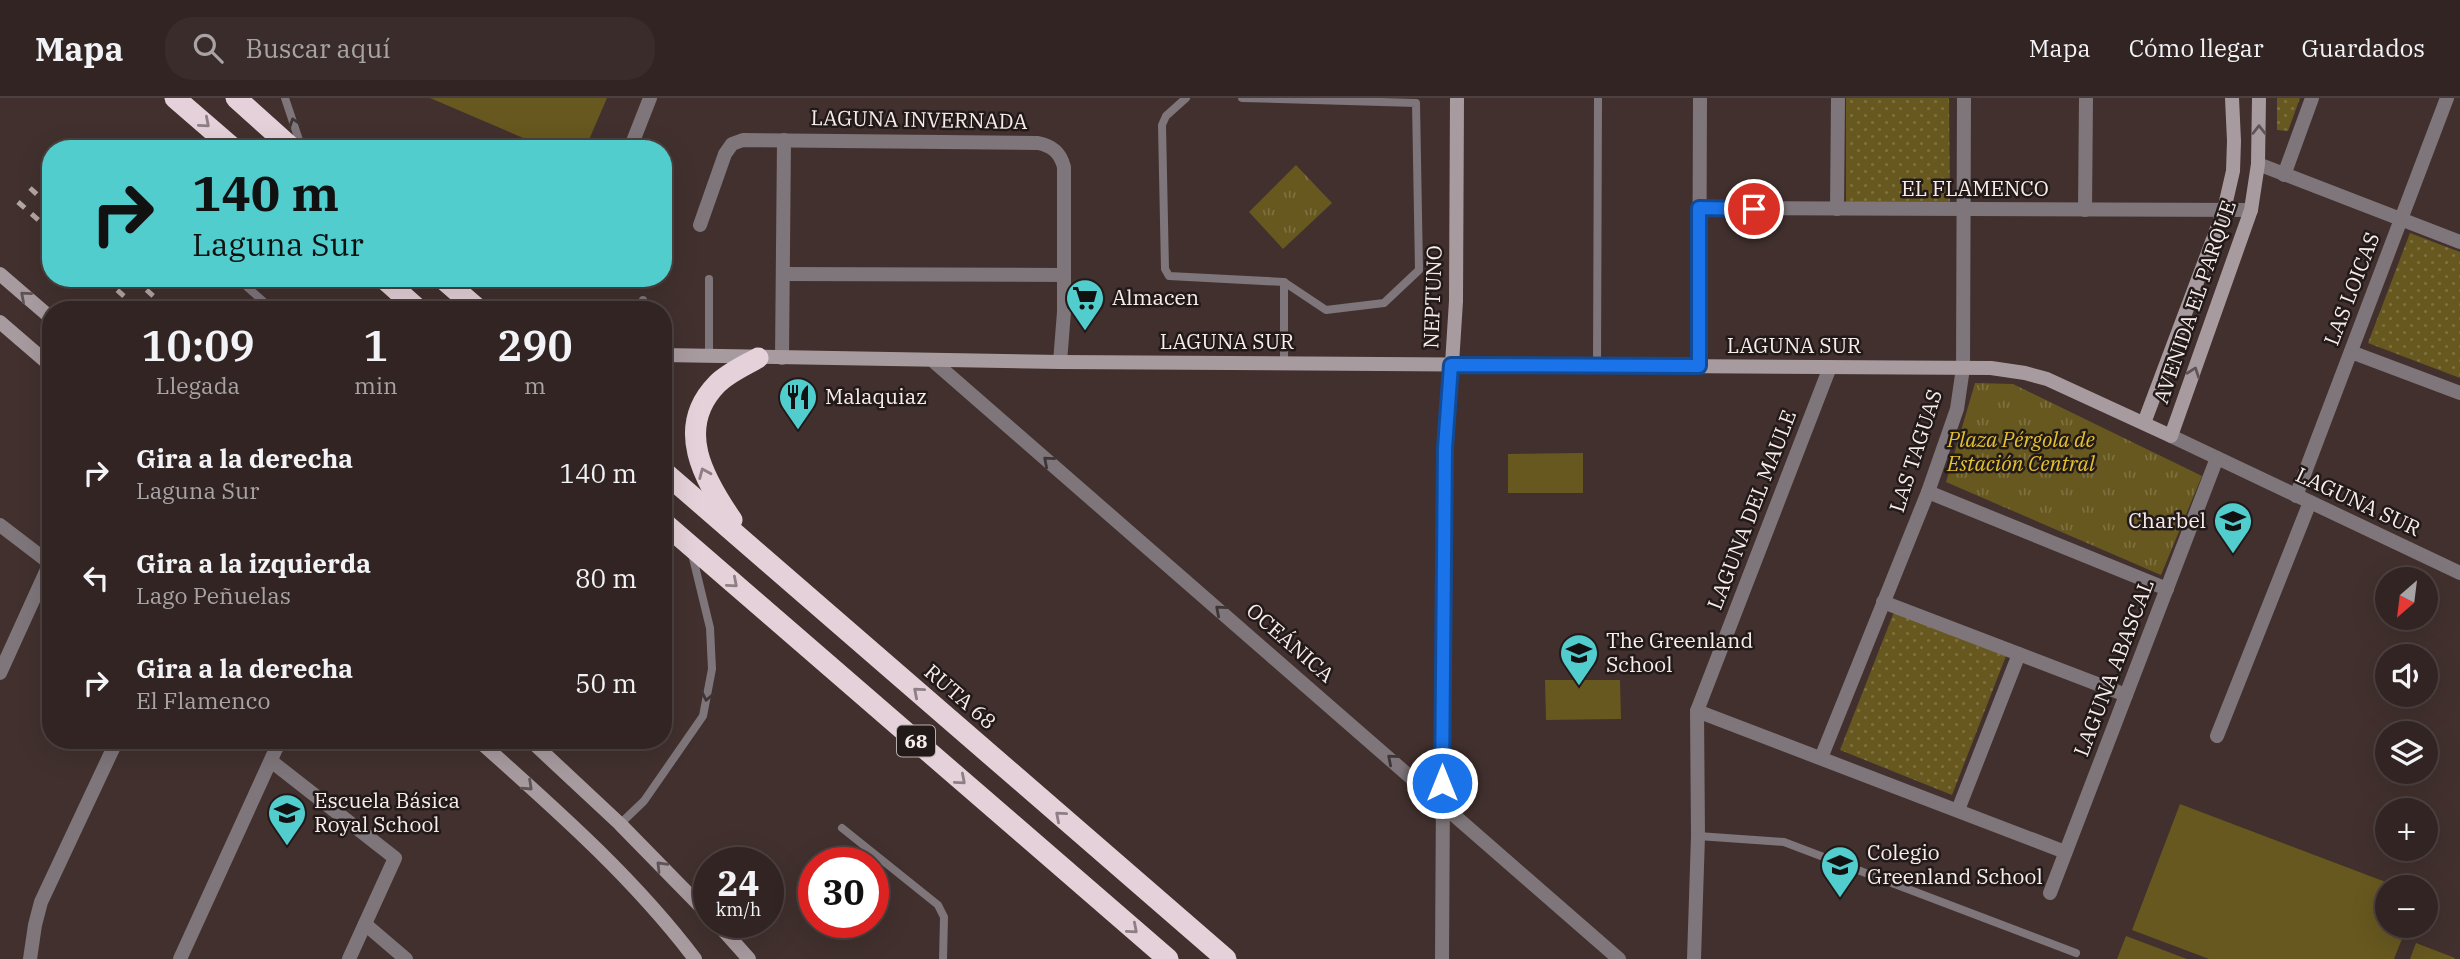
<!DOCTYPE html>
<html lang="es">
<meta charset="utf-8">
<style>
:root{--surface:#312422;--page:#392c2a;--text:#f1f3f6;--muted:#a8a4a5;--line:#4c4140}
body{margin:0;font-family:"IBM Plex Serif",serif;background:var(--page);color:var(--text);height:100vh;display:flex;flex-direction:column;font-size:26px;white-space:nowrap}
*{box-sizing:border-box;margin:0}
p{font-size:23px;color:var(--muted)}
.icon{flex:none;width:38px;height:38px;fill:none;stroke:currentColor;stroke-width:2;stroke-linecap:round;stroke-linejoin:round}
.map{position:relative;flex:1;overflow:hidden}
.sheet{position:absolute;left:42px;top:203px;width:630px;height:448px;display:flex;flex-direction:column;background:var(--surface);border-radius:28px;box-shadow:0 7px 28px #0002,0 0 0 2px var(--line)}
.sheet>*{flex:none}
.top-card{position:absolute;left:42px;top:42px;width:630px;height:147px;border-radius:28px;box-shadow:0 7px 28px #0002,0 0 0 2px var(--line);background:#52cdce;color:#111;overflow:hidden}
.needle{width:46px;rotate:208deg}
.fabs{position:absolute;left:2375px;top:469px;display:grid;gap:14px}
.fabs a{display:grid;place-items:center;width:63px;height:63px;border-radius:50%;background:var(--surface);box-shadow:0 7px 28px #0002,0 0 0 2px var(--line);font-size:35px}
.speed{position:absolute;left:693px;top:749px;display:flex;gap:14px;font-size:35px;font-weight:700;text-align:center}
.speed>*{display:grid;place-content:center;width:91px;height:91px;border-radius:50%;background:var(--surface);box-shadow:0 7px 28px #0002,0 0 0 2px var(--line);line-height:1}
.speed small{font-size:18px;font-weight:400}
.speed .limit{border:10px solid #d22;background:#fff;color:#111}
.pin{position:absolute;display:grid;place-items:center;width:60px;height:60px;color:#fff;margin:-30px;border:4px solid #fff;border-radius:50%;box-shadow:0 2px 7px #0007}
.me{position:absolute;width:77px;margin:-38px;rotate:0deg;stroke-linejoin:round;filter:drop-shadow(0 0 5px #0008)}
.turn{display:flex;align-items:center;gap:24px;height:147px;padding:0 35px;font-size:32px}
.turn .icon{width:91px;height:91px;stroke-width:2.5}
.turn b{display:block;font-size:49px;line-height:60px}
.eta{display:flex;justify-content:space-evenly;align-items:center;height:119px;text-align:center}
.eta b{font-size:42px;font-weight:600;line-height:49px}
ul{padding:0;list-style:none}
li{display:flex;align-items:center;gap:21px;height:105px;padding:0 35px}
li div{flex:1}
li b{display:block;font-size:26px}
li em{font-style:normal}
header{display:flex;align-items:center;gap:42px;box-sizing:border-box;height:98px;padding:0 35px;background:var(--surface);border-bottom:2px solid var(--line)}
header strong{font-size:33px}
nav{display:flex;gap:38px;margin-inline-start:auto;font-size:24px}
.search{width:490px;height:63px;background:var(--page);display:flex;align-items:center;gap:18px;box-sizing:border-box;padding:0 24px;border-radius:28px;color:var(--muted);font-size:26px}
.map>svg:first-child{display:block}
.grass{fill:url(#grass-dots)}
.park{fill:url(#park-tufts)}
.pitch{fill:#67581f}
.lines{fill:none;stroke-linecap:round;stroke-linejoin:round}
.lane{stroke:#7e767a;stroke-width:8}
.street{stroke:#7e767a;stroke-width:14}
.secondary{stroke:#a89ba0;stroke-width:14}
.highway{stroke:#e5d1d9;stroke-width:21}
.rail{stroke:#b4a7a5;stroke-width:5;stroke-dasharray:9 9;stroke-linecap:butt}
.oneway{stroke:#8d7f83}
.oneway2{stroke:#3e3636}
.oneway3{stroke:#5e5456}
.route-casing{stroke:#114b97;stroke-width:18}
.route{stroke:#1a73e8;stroke-width:12}
.labels{text-anchor:middle;stroke-width:5;stroke-linejoin:round;paint-order:stroke}
.shield{fill:#221a19;stroke:#b8aeac;stroke-width:2}
.shield-label{font-size:19px;font-weight:bold;fill:#f8edeb}
.street-label{font-size:21px;fill:#f8edeb;stroke:#221a19}
.poi-label{font-size:21px;fill:#f8edeb;stroke:#221a19;text-anchor:start}
.park-label{font-size:21px;font-style:italic;fill:#e5c12e;stroke:#221a19}
</style>
<header>
<strong>Mapa</strong>
<div class="search"><svg class="icon" aria-label="search" viewBox="0 0 24 24"><circle cx="10" cy="10" r="6"/><path d="M15 15l6 6"/></svg>Buscar aquí</div>
<nav><a>Mapa</a><a>Cómo llegar</a><a>Guardados</a></nav>
</header>
<div class="map">
<svg width="2460" height="861" viewBox="0 0 2460 861">
<defs>
<pattern id="grass-dots" width="8" height="8" patternUnits="userSpaceOnUse" patternTransform="scale(1.75)"><rect width="8" height="8" fill="#67581f"/><path d="M2 2h.1M6 6h.1" fill="none" stroke="#7e7040" stroke-width="1.8" stroke-linecap="round"/></pattern>
<pattern id="park-tufts" width="24" height="20" patternUnits="userSpaceOnUse" patternTransform="scale(1.75)"><rect width="24" height="20" fill="#67581f"/><path d="M3 7l-1-3M5 7V3M7 7l1-3M15 17l-1-3M17 17v-4M19 17l1-3" fill="none" stroke="#7e7040"/></pattern>
</defs>
<rect width="100%" height="100%" fill="#41302e"/>
<g class="grass">
<polygon points="1846,0 1949,0 1950,107 1846,107"/>
<polygon points="2277,0 2300,0 2288,33 2277,32"/>
<polygon points="2410,135 2460,154 2460,280 2368,245"/>
<polygon points="1894,514 2006,558 1952,697 1840,652"/>
</g>
<g class="park">
<polygon points="1296,67 1332,105 1283,151 1249,114"/>
<polygon points="1975,285 2013,286 2202,378 2161,477 1946,384"/>
</g>
<g class="pitch">
<polygon points="430,0 607,0 585,51 549,51"/>
<polygon points="1583,355 1583,395 1508,395 1508,356"/>
<polygon points="1545,582 1620,582 1621,621 1546,622"/>
<polygon points="2180,706 2399,789 2387,789 2387,828 2407,828 2394,861 2209,861 2132,832"/>
<polygon points="2126,838 2187,861 2117,861"/>
<polygon points="2416,845 2455,860 2454,861 2410,861"/>
</g>
<g class="lines">
<g class="lane">
<polyline points="285,0 302,51"/>
<polyline points="1186,0 1166,18 1162,27 1165,171 1169,178 1284,184 1326,212 1384,205 1419,172 1416,5 1242,0"/>
<polyline points="237,180 273,212"/>
<polyline points="643,212 643,202"/>
<polyline points="709,259 709,181"/>
<polyline points="1284,265 1284,184"/>
<polyline points="1597,267 1598,0"/>
<polyline points="620,726 644,703 703,618 712,571 710,530 692,456"/>
<polyline points="842,730 938,807 944,819 943,861"/>
<polyline points="1698,738 1784,744 2076,855"/>
</g>
<g class="street">
<polyline points="630,51 650,0"/>
<polyline points="2258,66 2460,144"/>
<polyline points="2284,77 2312,0"/>
<polyline points="1699,110 2251,112"/>
<polyline points="1837,111 1838,0"/>
<polyline points="2085,112 2086,0"/>
<path d="M700 127 725 56 732 46 743 42 1038 45C1052 48 1060 54 1064 69V214L1060 264"/>
<polyline points="783,176 1064,177"/>
<polyline points="2351,254 2460,295"/>
<polyline points="782,260 784,42"/>
<polyline points="932,262 1619,861"/>
<polyline points="1699,268 1700,0"/>
<polyline points="2171,338 2460,475"/>
<polyline points="1928,394 2167,491"/>
<polyline points="2296,398 2447,0"/>
<polyline points="0,427 51,466"/>
<polyline points="1883,504 2126,597"/>
<polyline points="0,575 50,465"/>
<polyline points="1697,613 2065,754"/>
<polyline points="2217,638 2310,404"/>
<polyline points="1821,660 1928,394 1957,311 1963,270 1964,0"/>
<polyline points="271,663 395,760 349,861"/>
<polyline points="1958,712 2019,556"/>
<polyline points="2050,795 2217,360"/>
<polyline points="365,826 406,861"/>
<polyline points="30,861 35,827 41,804 117,642"/>
<polyline points="180,861 280,642"/>
<polyline points="1442,861 1445,350 1452,266"/>
<polyline points="1694,861 1698,738 1697,613 1830,269"/>
</g>
<g class="secondary">
<polyline points="0,176 51,220"/>
<polyline points="0,224 51,268"/>
<polyline points="663,257 1060,264 1991,270 2025,275 2047,281 2171,338 2251,112 2258,66 2259,0"/>
<polyline points="1452,266 1456,203 1457,0"/>
<polyline points="2144,325 2224,112 2233,73 2234,43 2232,0"/>
<path d="M478 642C554 710 633 779 695 861"/>
<polyline points="530,642 620,726 709,817"/>
<polyline points="716,824 749,861"/>
</g>
<g class="highway">
<polyline points="175,0 234,51"/>
<polyline points="236,0 293,51"/>
<polyline points="383,180 419,212"/>
<polyline points="442,180 479,212"/>
<polyline points="663,373 1226,861"/>
<path d="M732 422C704 381 674 330 717 286 728 275 744 268 758 260"/>
<polyline points="663,424 1168,861"/>
</g>
<g class="rail">
<polyline points="30,90 51,109"/>
<polyline points="18,104 51,133"/>
<polyline points="104,180 139,212"/>
<polyline points="133,180 169,212"/>
</g>
</g>
<defs><path id="oneway-chevron" d="M-2-3.5L2.5 0L-2 3.5" fill="none" stroke-width="1.6" stroke-linecap="round" stroke-linejoin="round" transform="scale(1.75)"/></defs>
<g class="oneway">
<use href="#oneway-chevron" transform="translate(205 25) rotate(41)"/>
<use href="#oneway-chevron" transform="translate(704 375) rotate(-113)"/>
<use href="#oneway-chevron" transform="translate(733 485) rotate(41)"/>
<use href="#oneway-chevron" transform="translate(918 594) rotate(-139)"/>
<use href="#oneway-chevron" transform="translate(961 682) rotate(41)"/>
<use href="#oneway-chevron" transform="translate(1060 718) rotate(-139)"/>
<use href="#oneway-chevron" transform="translate(1133 831) rotate(41)"/>
</g>
<g class="oneway2">
<use href="#oneway-chevron" transform="translate(294 25) rotate(-109)"/>
<use href="#oneway-chevron" transform="translate(1048 363) rotate(-139)"/>
<use href="#oneway-chevron" transform="translate(1220 512) rotate(-139)"/>
<use href="#oneway-chevron" transform="translate(707 598) rotate(101)"/>
<use href="#oneway-chevron" transform="translate(1392 661) rotate(-139)"/>
</g>
<g class="oneway3">
<use href="#oneway-chevron" transform="translate(2259 32) rotate(-90)"/>
<use href="#oneway-chevron" transform="translate(25 198) rotate(-139)"/>
<use href="#oneway-chevron" transform="translate(2194 274) rotate(-70)"/>
<use href="#oneway-chevron" transform="translate(528 688) rotate(43)"/>
<use href="#oneway-chevron" transform="translate(661 768) rotate(-134)"/>
</g>
<g class="lines">
<defs>
<polyline id="route" points="1442,685 1445,350 1451,267 1699,268 1699,110 1754,111"/>
</defs>
<use href="#route" class="route-casing"/>
<use href="#route" class="route"/>
</g>
<defs>
<symbol id="supermarket-pin" viewBox="-11 -11 22 30"><path d="M0 17L-7.5 6A9.5 9.5 0 1 1 7.5 6Z" fill="#52cdce" stroke="#221a19"/><path d="M-6-5.5h2.5l.6 2H6L4.5 2H-2.5L-4.4-4H-6ZM-1.5 3.2a1.3 1.3 0 1 0 .1 0ZM3 3.2a1.3 1.3 0 1 0 .1 0Z" fill="#111"/></symbol>
<symbol id="restaurant-pin" viewBox="-11 -11 22 30"><path d="M0 17L-7.5 6A9.5 9.5 0 1 1 7.5 6Z" fill="#52cdce" stroke="#221a19"/><path d="M-5-6h1v4h1v-4h1v4h1v-4h1v5L-1.5 .5V6h-2V.5L-5-1ZM5-6V6H3V1.5H1.5Q1.5-4 5-6Z" fill="#111"/></symbol>
<symbol id="school-pin" viewBox="-11 -11 22 30"><path d="M0 17L-7.5 6A9.5 9.5 0 1 1 7.5 6Z" fill="#52cdce" stroke="#221a19"/><path d="M0-5L7-2L0 1L-7-2ZM-4 1L0 2.5L4 1V4Q0 6-4 4Z" fill="#111"/></symbol>
</defs>
<g fill-rule="evenodd">
<use href="#supermarket-pin" x="1063" y="178" width="44" height="60"/>
<use href="#restaurant-pin" x="776" y="277" width="44" height="60"/>
<use href="#school-pin" x="2211" y="401" width="44" height="60"/>
<use href="#school-pin" x="1557" y="533" width="44" height="60"/>
<use href="#school-pin" x="265" y="693" width="44" height="60"/>
<use href="#school-pin" x="1818" y="745" width="44" height="60"/>
</g>
<g class="labels">
<rect class="shield" x="897" y="627.5" width="38" height="31" rx="5"/>
<g class="shield-label">
<text x="916" y="650">68</text>
</g>
<g class="street-label">
<text transform="translate(919 22) rotate(1)" y="7">LAGUNA INVERNADA</text>
<text x="1975" y="98">EL FLAMENCO</text>
<text transform="translate(2352 191) rotate(-69)" y="7">LAS LOICAS</text>
<text transform="translate(1433 199) rotate(-88)" y="7">NEPTUNO</text>
<text transform="translate(2195 204) rotate(-71)" y="7">AVENIDA EL PARQUE</text>
<text x="1227" y="251">LAGUNA SUR</text>
<text x="1794" y="255">LAGUNA SUR</text>
<text transform="translate(1916 353) rotate(-72)" y="7">LAS TAGUAS</text>
<text transform="translate(2358 404) rotate(25)" y="7">LAGUNA SUR</text>
<text transform="translate(1752 412) rotate(-69)" y="7">LAGUNA DEL MAULE</text>
<text transform="translate(1290 545) rotate(41)" y="7">OCEÁNICA</text>
<text transform="translate(2114 570) rotate(-69)" y="7">LAGUNA ABASCAL</text>
<text transform="translate(960 599) rotate(41)" y="7">RUTA 68</text>
</g>
<g class="poi-label">
<text x="1112" y="207">Almacen</text>
<text x="825" y="306">Malaquiaz</text>
<text x="2206" y="430" text-anchor="end">Charbel</text>
<text x="1606" y="550">The Greenland<tspan x="1606" dy="24">School</tspan></text>
<text x="314" y="710">Escuela Básica<tspan x="314" dy="24">Royal School</tspan></text>
<text x="1867" y="762">Colegio<tspan x="1867" dy="24">Greenland School</tspan></text>
</g>
<g class="park-label">
<text x="2021" y="349">Plaza Pérgola de<tspan x="2021" dy="24">Estación Central</tspan></text>
</g>
</g>
</svg>
<div class="fabs">
<a><svg class="needle" viewBox="-14 -14 28 28"><path d="M0-13l5 13h-10z" fill="#e53935"/><path d="M0 13l5-13h-10z" fill="#a8a4a5"/></svg></a>
<a><svg class="icon" aria-label="sound" viewBox="0 0 24 24"><path d="M4 9h4l5-4v14l-5-4H4zM17 9q2 3 0 6"/></svg></a>
<a><svg class="icon" aria-label="layers" viewBox="0 0 24 24"><path d="M12 4l9 5-9 5-9-5zM3 14l9 5 9-5"/></svg></a>
<a>+</a>
<a>−</a>
</div>
<div class="speed"><div>24<small>km/h</small></div><div class="limit">30</div></div>
<div class="pin" style="left:1754px;top:111px;background:#d93025"><svg class="icon" aria-label="arrive" viewBox="0 0 24 24"><path d="M6 21V4h12l-3 4 3 4H6"/></svg></div>
<svg class="me" style="left:1442px;top:685px" viewBox="-20 -20 40 40"><circle r="17" fill="#1a73e8" stroke="#fff" stroke-width="3"/><path d="M0-11L8 9 0 5-8 9z" fill="#fff"/></svg>
<div class="top-card">
<div class="turn"><svg class="icon" aria-label="right" viewBox="0 0 24 24"><path d="M7 20v-9h11M14 6l5 5-5 5"/></svg><div><b>140 m</b>Laguna Sur</div></div>
</div>
<section class="sheet">
<div class="eta">
<div><b>10:09</b><p>Llegada</p></div>
<div><b>1</b><p>min</p></div>
<div><b>290</b><p>m</p></div>
</div>
<ul>
<li><svg class="icon" aria-label="right" viewBox="0 0 24 24"><path d="M7 20v-9h11M14 6l5 5-5 5"/></svg><div><b>Gira a la derecha</b><p>Laguna Sur</p></div><em>140 m</em></li>
<li><svg class="icon" aria-label="left" viewBox="0 0 24 24"><path d="M17 20v-9H6M10 6l-5 5 5 5"/></svg><div><b>Gira a la izquierda</b><p>Lago Peñuelas</p></div><em>80 m</em></li>
<li><svg class="icon" aria-label="right" viewBox="0 0 24 24"><path d="M7 20v-9h11M14 6l5 5-5 5"/></svg><div><b>Gira a la derecha</b><p>El Flamenco</p></div><em>50 m</em></li>
</ul>
</section>
</div>
